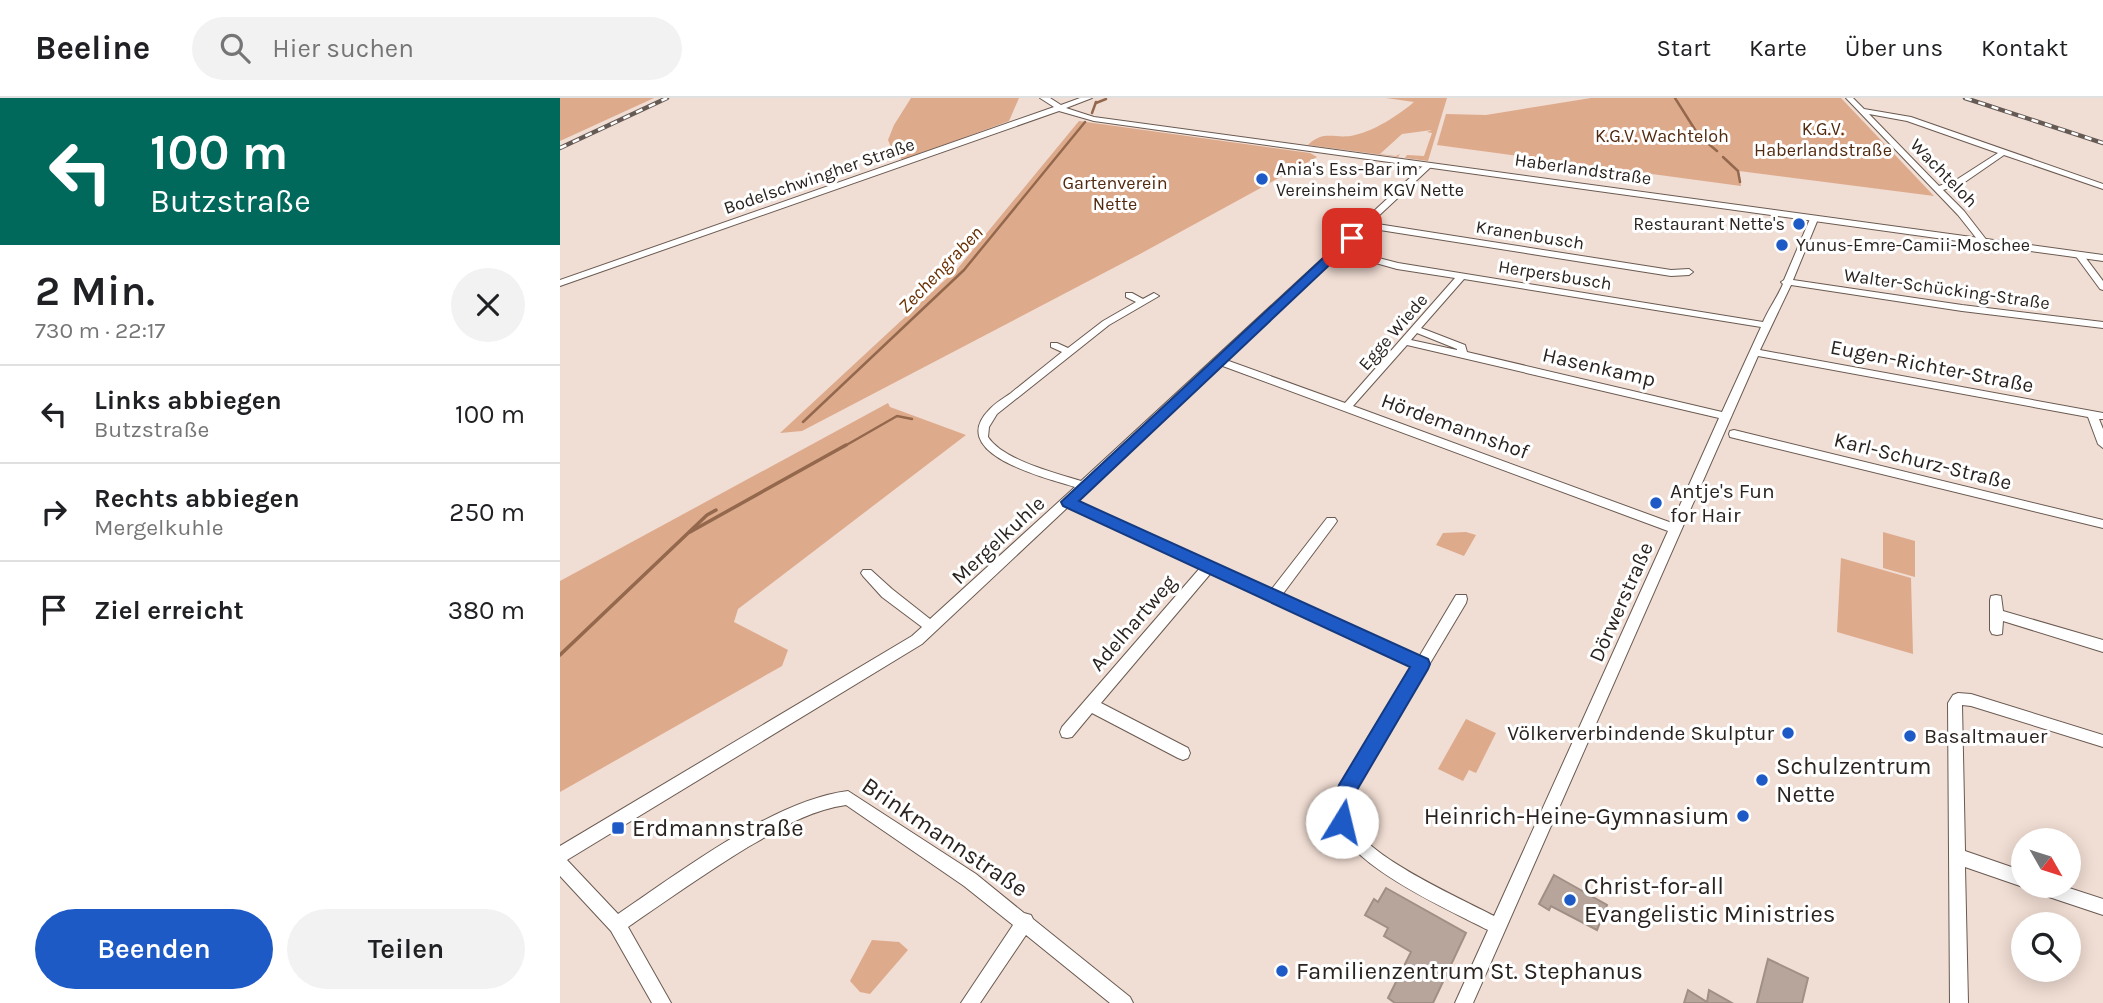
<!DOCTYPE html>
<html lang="de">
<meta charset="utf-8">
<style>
:root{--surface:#fff;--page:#f2f2f2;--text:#202124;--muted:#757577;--line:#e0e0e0;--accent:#1e5ac6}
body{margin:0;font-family:Karla,sans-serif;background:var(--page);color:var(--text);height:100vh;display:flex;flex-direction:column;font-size:26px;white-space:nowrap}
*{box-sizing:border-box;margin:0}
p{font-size:23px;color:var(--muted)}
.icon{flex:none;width:38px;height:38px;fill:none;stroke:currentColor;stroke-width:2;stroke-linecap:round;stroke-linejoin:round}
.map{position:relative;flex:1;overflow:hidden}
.side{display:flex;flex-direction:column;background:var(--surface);width:560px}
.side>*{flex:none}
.top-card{background:#00695c;color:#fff;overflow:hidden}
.needle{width:46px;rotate:129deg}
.tools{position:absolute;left:1451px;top:730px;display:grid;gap:14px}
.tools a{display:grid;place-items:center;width:70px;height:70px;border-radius:50%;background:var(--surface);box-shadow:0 4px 18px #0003;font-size:35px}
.pin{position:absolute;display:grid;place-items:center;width:60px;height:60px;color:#fff;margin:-30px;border-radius:14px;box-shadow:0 4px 10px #0006}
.me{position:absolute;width:77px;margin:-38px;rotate:9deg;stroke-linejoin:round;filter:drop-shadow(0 0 5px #0008)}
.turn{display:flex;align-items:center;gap:24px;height:147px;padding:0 35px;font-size:32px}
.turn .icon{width:91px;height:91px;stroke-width:2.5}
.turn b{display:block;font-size:49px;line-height:60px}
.round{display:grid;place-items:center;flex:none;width:74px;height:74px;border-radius:37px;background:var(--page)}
.summary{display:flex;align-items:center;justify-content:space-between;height:119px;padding:0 35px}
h1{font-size:42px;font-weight:600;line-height:52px}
.cta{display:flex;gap:14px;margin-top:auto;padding:14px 35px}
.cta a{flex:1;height:80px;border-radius:42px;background:var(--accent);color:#fff;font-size:28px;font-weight:600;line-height:80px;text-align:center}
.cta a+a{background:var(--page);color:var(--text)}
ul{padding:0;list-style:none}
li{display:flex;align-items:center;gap:21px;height:98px;padding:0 35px;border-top:2px solid var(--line)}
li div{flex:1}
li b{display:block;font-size:26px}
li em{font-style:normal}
header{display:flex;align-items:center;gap:42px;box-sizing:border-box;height:98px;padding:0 35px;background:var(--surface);border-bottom:2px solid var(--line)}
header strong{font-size:33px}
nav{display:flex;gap:38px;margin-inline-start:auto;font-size:24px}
.search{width:490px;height:63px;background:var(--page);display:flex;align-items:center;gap:18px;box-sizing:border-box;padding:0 24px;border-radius:38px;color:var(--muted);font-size:26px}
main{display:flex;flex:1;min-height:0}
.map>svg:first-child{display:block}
.green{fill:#deaa8c}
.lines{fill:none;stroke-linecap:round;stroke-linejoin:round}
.stream-far1{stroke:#94684d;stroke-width:2.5}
.stream{stroke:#94684d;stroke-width:3.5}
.building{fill:#b7a59b;stroke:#a08f85;stroke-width:2}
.minor-casing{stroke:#6a5a51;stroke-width:2}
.tertiary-casing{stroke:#6a5a51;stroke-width:2}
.minor{fill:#fff;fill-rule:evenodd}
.tertiary{fill:#fff;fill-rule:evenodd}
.rail-casing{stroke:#655a54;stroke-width:4.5}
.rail{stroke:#fff;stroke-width:2.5;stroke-dasharray:7;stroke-linecap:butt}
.route{fill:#1e5ac6;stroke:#143a81;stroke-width:2}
.poi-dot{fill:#1e5ac6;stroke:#fff;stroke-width:2.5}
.labels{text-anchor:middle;stroke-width:6;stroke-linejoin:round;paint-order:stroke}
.far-park-label{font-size:18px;fill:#52290e;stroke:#fff}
.far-poi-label{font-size:18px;fill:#2a231f;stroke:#fff;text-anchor:start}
.far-street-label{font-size:18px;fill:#2a231f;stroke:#fff}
.far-water-label{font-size:19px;font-style:italic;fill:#672e01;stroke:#fff}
.street-label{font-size:21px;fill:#2a231f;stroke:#fff}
.poi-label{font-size:21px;fill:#2a231f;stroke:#fff;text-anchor:start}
.near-poi-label{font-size:24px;fill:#2a231f;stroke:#fff;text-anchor:start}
.near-street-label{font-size:24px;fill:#2a231f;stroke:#fff}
</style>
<header>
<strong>Beeline</strong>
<div class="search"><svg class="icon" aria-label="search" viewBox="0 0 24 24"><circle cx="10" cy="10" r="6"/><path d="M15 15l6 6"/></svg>Hier suchen</div>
<nav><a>Start</a><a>Karte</a><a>Über uns</a><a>Kontakt</a></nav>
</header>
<main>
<section class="side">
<div class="top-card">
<div class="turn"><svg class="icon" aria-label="left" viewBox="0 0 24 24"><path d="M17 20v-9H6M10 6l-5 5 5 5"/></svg><div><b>100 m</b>Butzstraße</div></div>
</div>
<div class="summary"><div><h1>2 Min.</h1><p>730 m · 22:17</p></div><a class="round"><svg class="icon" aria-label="close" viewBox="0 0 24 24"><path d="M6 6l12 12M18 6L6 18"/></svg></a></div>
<ul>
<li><svg class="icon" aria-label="left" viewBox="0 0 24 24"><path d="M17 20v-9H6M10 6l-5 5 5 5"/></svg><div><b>Links abbiegen</b><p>Butzstraße</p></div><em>100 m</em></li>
<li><svg class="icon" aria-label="right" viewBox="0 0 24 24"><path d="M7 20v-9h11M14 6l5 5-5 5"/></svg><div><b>Rechts abbiegen</b><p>Mergelkuhle</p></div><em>250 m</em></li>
<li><svg class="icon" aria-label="arrive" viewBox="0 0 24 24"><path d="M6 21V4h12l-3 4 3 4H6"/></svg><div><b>Ziel erreicht</b></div><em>380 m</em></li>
</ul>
<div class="cta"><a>Beenden</a><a>Teilen</a></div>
</section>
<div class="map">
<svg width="1543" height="905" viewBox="0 0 1543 905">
<rect width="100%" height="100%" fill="#f0ddd3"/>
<g class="green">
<polygon points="0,0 94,0 0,43"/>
<polygon points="351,0 459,0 449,23 343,62 333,54 328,42 334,27"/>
<path d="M826 0H887L868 63 845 60 847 57 864 58 872 35 867 34 872 32 842 36 820 56 836 58 840 56 838 59 748 47C764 31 776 42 795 37 814 33 839 17 854 4Z"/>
<polygon points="1031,0 1281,0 1374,98 1179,73 1181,88 877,47 886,16 926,17"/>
<polygon points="519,23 750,55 757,59 580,156 242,333 220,335 398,170"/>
<polygon points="328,305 330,309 406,337 178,511 174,524 228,552 222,568 0,694 0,483"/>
<polygon points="906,434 916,437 904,458 876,447 883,435"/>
<polygon points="1323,434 1355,443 1355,479 1323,470"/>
<polygon points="1281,460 1351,480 1353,556 1277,534"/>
<polygon points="906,621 936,635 916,675 909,672 903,683 878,671"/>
<polygon points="312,842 339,844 348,852 310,896 300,894 290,883"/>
</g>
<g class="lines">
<g class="stream-far1">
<polyline points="1115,0 1139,38 1157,53"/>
<polyline points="536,5 546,1"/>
<polyline points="532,15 536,4"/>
<polyline points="1163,59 1178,73 1180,84"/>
<polyline points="243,324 404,172 525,24"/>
<polyline points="283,349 337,318 352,321"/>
</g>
<g class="stream">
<polyline points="130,434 286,347"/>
<polyline points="0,557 147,417 156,412"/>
</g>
</g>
<g class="building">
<polygon points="994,777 1047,807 1037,832 991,808 989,812 979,806"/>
<polygon points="826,790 906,835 873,905 835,905 828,900 851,854 824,838 828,830 805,817 814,801 818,804"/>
<polygon points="1208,861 1248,880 1242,905 1197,905"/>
<polygon points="1128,892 1147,904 1149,892 1172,905 1124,905"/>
</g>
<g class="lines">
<defs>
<g id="minor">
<path d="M1286 0H1293L1304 11 1351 19 1543 86V91L1444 57 1402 86 1383 92 1404 113 1428 144 1421 146 1398 117ZM1309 16 1347 23 1438 55 1396 82 1379 88Z"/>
<path d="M866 65 873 67 811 125 1111 172 1129 171 1133 174 1129 177 1111 178 807 130 784 151 838 165 1203 224C1209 210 1217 200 1223 186L1221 184 1224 182 1250 121 1257 119 1258 121 1233 182 1402 207 1543 224V230L1402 213 1231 187 1200 252 1543 315V321H1539L1543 331V350L1538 346 1528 319 1198 258 913 905H895L928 832C890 812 768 760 774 709 777 687 793 666 805 647 821 621 837 595 853 569L651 475 541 605 628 650 630 655 628 660 623 662 618 660 532 615 512 639 507 640 502 639 500 634 502 629 640 470 508 409 362 546 7 762 58 816C120 774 214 702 288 693L416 776 464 815 471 817 473 821 570 899 573 905H550L466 837 420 905H401L453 827 404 788 286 707C250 712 219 731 188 749 147 774 107 802 68 829L111 905H92L51 833 0 778V748L352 538 362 529 322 499 303 478 301 475 303 472H311L332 491 370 521 515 389C486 380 386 356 429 312 435 305 444 300 451 295 468 281 485 268 502 254L491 249V245H497L508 250 543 223 576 204 566 199V195H572L583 201 594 195 599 198 549 227 437 316 429 329 428 339C443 362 495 375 521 383ZM780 155 837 171 895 180 785 305 666 262ZM904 181 1201 229 1162 314 907 254 905 247 861 230ZM857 235 897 251V252L851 242ZM847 247 1159 320 1112 425 793 308ZM660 267 1108 433 934 818C900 800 804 758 791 723 787 712 791 700 795 691L906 505 907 501 906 497H896L859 559 722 497 775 426 777 423 775 420H767L711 492 515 402Z"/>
<polygon points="1519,154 1522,155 1543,183 1543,192 1540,191 1515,157"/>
<polygon points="1174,332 1543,422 1543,430 1170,339 1169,336 1170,333"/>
<polygon points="1436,497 1441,498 1443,513 1543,542 1543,554 1443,523 1442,536 1437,537 1432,536 1430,532 1430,502 1431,498"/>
<polygon points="1398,595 1411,596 1543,637 1543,649 1411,608 1402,607 1405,753 1463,773 1463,788 1467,788 1463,789 1405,769 1408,905 1390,905 1388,605 1393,597"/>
<polygon points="1472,788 1503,788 1543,801 1543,817 1474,794"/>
</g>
<polygon id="tertiary" points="480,0 490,0 501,7 520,0 532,0 506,10 534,19 1543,157 1543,163 534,23 499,13 0,188 0,182 494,9"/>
</defs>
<use href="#minor" class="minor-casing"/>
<use href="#tertiary" class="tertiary-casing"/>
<use href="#minor" class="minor"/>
<use href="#tertiary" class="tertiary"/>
<defs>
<g id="rail">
<polyline points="1405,0 1543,45"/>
<polyline points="0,50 107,0"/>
</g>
</defs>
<use href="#rail" class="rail-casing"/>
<use href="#rail" class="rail"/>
</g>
<path class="route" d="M788 137 798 140 519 403 868 561 870 566 868 571 797 692C792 705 795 718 790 730L782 733 775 730C769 715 773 702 779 687L850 569 503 408 501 404Z"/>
<g class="poi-dot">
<circle cx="702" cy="81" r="7"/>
<circle cx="1239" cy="126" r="7"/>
<circle cx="1222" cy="147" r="7"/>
<circle cx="1096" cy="405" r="7"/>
<circle cx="1228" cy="635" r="7"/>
<circle cx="1350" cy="638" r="7"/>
<circle cx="1202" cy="682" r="7"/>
<circle cx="1183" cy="718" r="7"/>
<rect x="51" y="723" width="14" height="14" rx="3.5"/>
<circle cx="1010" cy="802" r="7"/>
<circle cx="722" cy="873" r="7"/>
</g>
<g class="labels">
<g class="far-park-label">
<text x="1263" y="37">K.G.V.<tspan x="1263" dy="21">Haberlandstraße</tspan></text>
<text x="1102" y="44">K.G.V. Wachteloh</text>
<text x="555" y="91">Gartenverein<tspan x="555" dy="21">Nette</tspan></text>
</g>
<g class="far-poi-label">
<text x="716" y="77">Ania's Ess-Bar im<tspan x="716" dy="21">Vereinsheim KGV Nette</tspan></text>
<text x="1225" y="132" text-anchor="end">Restaurant Nette's</text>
<text x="1236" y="153">Yunus-Emre-Camii-Moschee</text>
</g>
<g class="far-street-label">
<text transform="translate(1023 71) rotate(8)" y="6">Haberlandstraße</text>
<text transform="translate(1384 75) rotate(46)" y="6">Wachteloh</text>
<text transform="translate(259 78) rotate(-19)" y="6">Bodelschwingher Straße</text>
<text transform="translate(970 137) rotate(9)" y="6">Kranenbusch</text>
<text transform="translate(995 177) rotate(9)" y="6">Herpersbusch</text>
<text transform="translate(1387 191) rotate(8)" y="6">Walter-Schücking-Straße</text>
<text transform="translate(833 234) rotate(-49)" y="6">Egge Wiede</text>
</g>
<g class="far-water-label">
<text transform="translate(380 171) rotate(-46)" y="7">Zechengraben</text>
</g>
<g class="street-label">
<text transform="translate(1372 268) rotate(11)" y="7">Eugen-Richter-Straße</text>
<text transform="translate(1039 269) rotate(13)" y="7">Hasenkamp</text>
<text transform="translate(895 328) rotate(20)" y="7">Hördemannshof</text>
<text transform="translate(1363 363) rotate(14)" y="7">Karl-Schurz-Straße</text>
<text transform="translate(438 442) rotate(-43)" y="7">Mergelkuhle</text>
<text transform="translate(1061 504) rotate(-66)" y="7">Dörwerstraße</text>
<text transform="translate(573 525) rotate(-49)" y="7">Adelhartweg</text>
</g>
<g class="poi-label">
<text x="1110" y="400">Antje's Fun<tspan x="1110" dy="24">for Hair</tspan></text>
<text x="1214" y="642" text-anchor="end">Völkerverbindende Skulptur</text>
<text x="1364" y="645">Basaltmauer</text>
</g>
<g class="near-poi-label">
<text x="1216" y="676">Schulzentrum<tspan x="1216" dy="28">Nette</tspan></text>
<text x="1169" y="726" text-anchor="end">Heinrich-Heine-Gymnasium</text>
<text x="72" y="738">Erdmannstraße</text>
<text x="1024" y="796">Christ-for-all<tspan x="1024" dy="28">Evangelistic Ministries</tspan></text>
<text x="736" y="881">Familienzentrum St. Stephanus</text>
</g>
<g class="near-street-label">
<text transform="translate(385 739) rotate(34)" y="8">Brinkmannstraße</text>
</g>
</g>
</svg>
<div class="tools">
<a><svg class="needle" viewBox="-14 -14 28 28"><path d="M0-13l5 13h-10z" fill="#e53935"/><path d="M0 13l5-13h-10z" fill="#757577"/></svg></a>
<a><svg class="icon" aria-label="search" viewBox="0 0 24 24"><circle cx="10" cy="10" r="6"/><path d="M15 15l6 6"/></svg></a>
</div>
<div class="pin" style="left:792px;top:140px;background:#d93025"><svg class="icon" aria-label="arrive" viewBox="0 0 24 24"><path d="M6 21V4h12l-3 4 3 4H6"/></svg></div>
<svg class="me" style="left:782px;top:724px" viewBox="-20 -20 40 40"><circle r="19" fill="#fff"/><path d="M0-13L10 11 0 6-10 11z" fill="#1e5ac6"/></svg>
</div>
</main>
